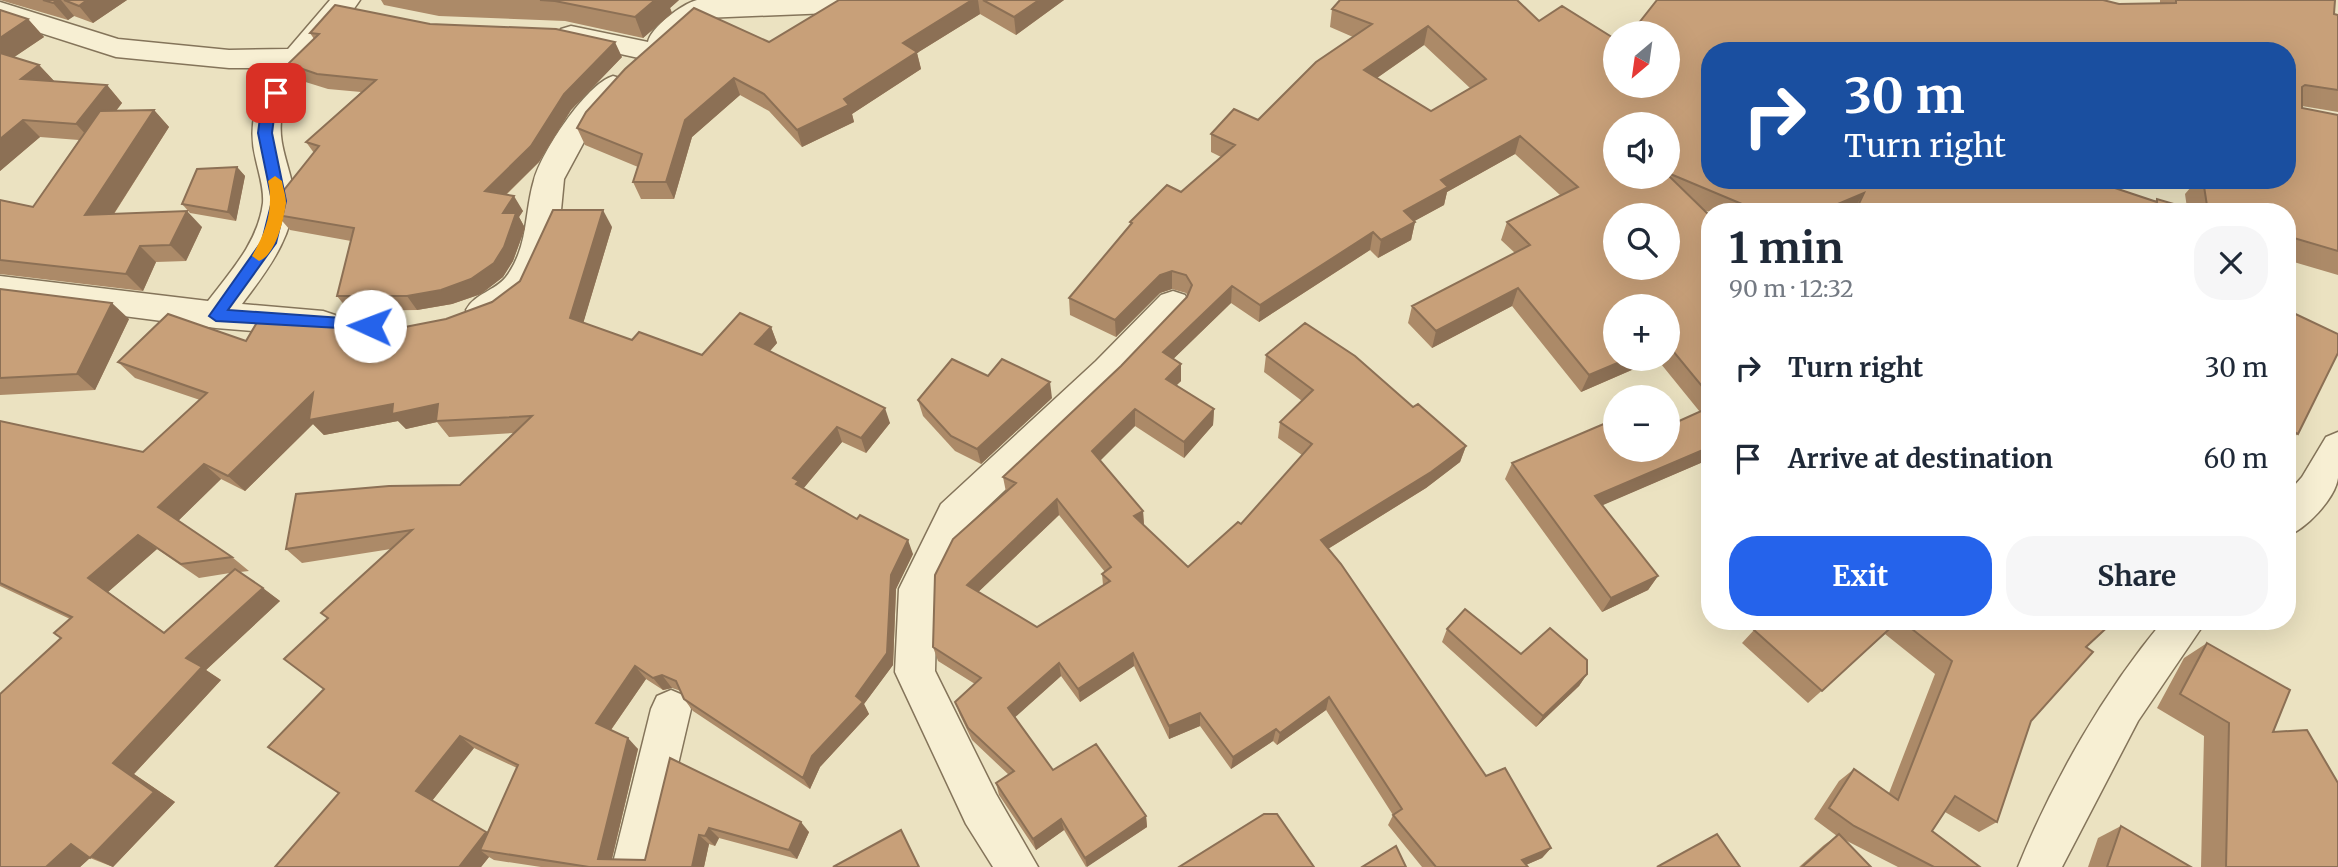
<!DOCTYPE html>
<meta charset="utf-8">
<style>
:root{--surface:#fff;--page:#f6f6f7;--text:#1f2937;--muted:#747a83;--accent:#2563eb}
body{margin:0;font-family:Merriweather,serif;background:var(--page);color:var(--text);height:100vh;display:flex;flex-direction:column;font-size:26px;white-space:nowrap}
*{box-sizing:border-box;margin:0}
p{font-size:23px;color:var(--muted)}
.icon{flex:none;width:38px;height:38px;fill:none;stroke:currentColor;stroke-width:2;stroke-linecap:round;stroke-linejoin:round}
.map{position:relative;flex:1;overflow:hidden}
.side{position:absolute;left:1701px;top:203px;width:595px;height:427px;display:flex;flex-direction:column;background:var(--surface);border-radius:28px;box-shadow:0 7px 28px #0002}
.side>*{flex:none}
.guide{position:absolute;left:1701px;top:42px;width:595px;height:147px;border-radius:28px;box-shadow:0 7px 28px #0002;background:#1a4fa0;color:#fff;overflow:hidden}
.needle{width:46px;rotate:209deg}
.fabs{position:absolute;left:1603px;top:21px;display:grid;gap:14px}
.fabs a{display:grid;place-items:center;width:77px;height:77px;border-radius:50%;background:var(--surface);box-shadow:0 7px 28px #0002;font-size:35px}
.pin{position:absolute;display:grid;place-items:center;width:60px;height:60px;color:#fff;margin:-30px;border-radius:14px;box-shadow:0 4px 10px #0006}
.me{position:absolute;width:77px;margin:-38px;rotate:272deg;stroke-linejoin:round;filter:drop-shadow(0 0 5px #0008)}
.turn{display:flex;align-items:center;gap:24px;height:147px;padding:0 28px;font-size:32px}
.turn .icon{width:91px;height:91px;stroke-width:2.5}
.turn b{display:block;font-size:49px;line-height:60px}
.round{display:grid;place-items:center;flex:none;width:74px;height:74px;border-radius:28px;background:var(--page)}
.head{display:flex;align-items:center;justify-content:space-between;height:119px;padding:0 28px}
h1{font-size:42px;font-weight:700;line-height:52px}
.cta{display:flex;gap:14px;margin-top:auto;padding:14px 28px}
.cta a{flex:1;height:80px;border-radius:28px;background:var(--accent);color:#fff;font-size:28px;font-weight:700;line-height:80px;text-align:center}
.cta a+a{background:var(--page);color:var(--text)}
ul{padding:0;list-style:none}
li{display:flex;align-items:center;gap:21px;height:91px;padding:0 28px}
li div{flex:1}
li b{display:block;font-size:26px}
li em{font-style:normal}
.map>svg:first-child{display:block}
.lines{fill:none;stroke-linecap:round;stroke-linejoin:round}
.street-casing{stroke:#84745a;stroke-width:3}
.street{fill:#f7efd3;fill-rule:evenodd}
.wall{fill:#ac8a68;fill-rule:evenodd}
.shaded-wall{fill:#8c7055}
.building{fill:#c8a079;stroke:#8c7055;stroke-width:2;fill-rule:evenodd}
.route{fill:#2563eb;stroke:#184099;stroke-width:2}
.slow{fill:#f59e0b}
</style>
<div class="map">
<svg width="2338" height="867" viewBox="0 0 2338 867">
<rect width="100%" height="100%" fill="#ebe2c1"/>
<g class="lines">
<defs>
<g id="street">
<path d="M330 0H360C334 40 292 66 282 115 277 139 287 160 292 183 301 228 267 271 242 304L323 311 335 315 339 324 335 333 323 337 216 328 0 300V276L208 301C231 271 258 242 263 203 264 188 259 174 256 160 247 126 256 97 275 68H229L116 57 0 20V2L118 39 229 50 288 49Z"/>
<path d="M697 0H892L894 2 890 8 880 11 704 18 671 46 661 49 658 58 648 60 561 41 557 35 561 29 571 26 648 42C651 27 682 4 697 0Z"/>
<path d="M613 76 623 79 627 86 592 127 564 179 559 231 529 295 494 319 482 323 470 319 466 310C475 293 495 291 506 277 529 246 524 213 534 180 541 153 586 84 613 76Z"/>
<polygon points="1173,291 1185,295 1189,304 1185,313 1120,381 967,526 937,589 935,671 996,794 1038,867 993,867 966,824 895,672 899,589 941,504 1096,361 1161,295"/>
<path d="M2338 432C2338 447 2338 463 2338 478 2335 499 2306 529 2287 536V494L2302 477 2326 437Z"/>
<path d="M2163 621H2206L2138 721 2062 867H2018C2053 781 2103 693 2163 621Z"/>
<polygon points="671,690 685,696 691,709 654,867 612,867 651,709 657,696"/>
</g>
</defs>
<use href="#street" class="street-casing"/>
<use href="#street" class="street"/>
</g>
<g class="wall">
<polygon points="0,0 127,0 93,23 74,16 68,20"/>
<polygon points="381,0 679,0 670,8 672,13 643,38 565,21 439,16 384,5"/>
<polygon points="839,0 1064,0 1016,35 980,14 917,53 921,69 852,114 854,122 802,147 769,111 740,95 692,137 674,199 641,199 633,182 638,167 585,145 577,128 769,42"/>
<path d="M1340 0H1517L1539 21 1562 6 1615 39V86H1668V33H1631L1657 0H2103L2119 4H2160V0H2335L2334 14 2338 15V112L2302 106V108L2338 115V275L2287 260V212L1853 211 1710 212 1703 210 1710 216V459L1602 505 1658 576 1648 590 1602 612 1505 479 1512 463 1606 423 1615 434V450H1668V426L1700 412 1657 359 1581 392 1512 306 1432 348 1408 323 1412 306 1515 253 1501 240 1507 222 1560 195 1515 154 1447 192 1444 205 1414 221 1415 222 1411 240 1378 258 1370 250 1259 322 1231 303 1173 359 1181 364V381L1176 385 1214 409 1213 425 1184 458 1135 426 1100 460 1143 511 1144 526 1188 567 1238 522 1241 524 1302 455 1278 438 1280 422 1302 401 1264 372 1266 355 1305 323 1355 356 1413 407 1418 404 1466 446 1460 462 1426 488 1328 549 1341 564 1486 776 1505 768 1551 848 1542 858 1526 865 1528 867H1422L1388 825 1393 815 1326 710 1277 745 1273 741 1231 769 1200 726 1169 739 1134 666 1080 702 1061 676 1015 717 1053 770 1096 744 1146 816 1147 827 1086 867 1064 830 1036 850 999 795 996 783 1009 775 972 740 960 715 955 702 975 684 938 661 933 647 935 575 953 539 1006 492 1003 477 1121 366 1188 296 1186 293 1172 289 1160 293 1116 337 1070 315 1069 298 1130 226V222L1167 185 1181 192 1221 157 1211 152V134L1234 109 1258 120 1316 62 1353 37 1330 27 1332 9ZM1424 45 1470 88 1431 111 1377 78ZM1710 51H2287V180H2197L2185 194 2187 208 2157 199 2155 201 2091 180H1710ZM1615 124H1668V177H1615ZM1615 215H1668V268H1615ZM1615 306H1668V359H1615ZM1059 515 1105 572 1102 574 1103 585 1037 627 978 592Z"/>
<polygon points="0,10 28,19 44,37 14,57 39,65 55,82 107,85 122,103 116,111 154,110 169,127 114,214 202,227 186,261 156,262 143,291 0,274 0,200 33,207 79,140 40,137 0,171"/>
<polygon points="430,24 622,57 571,110 539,162 506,195 523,211 519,217 525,228 513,261 503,277 481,294 452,304 417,310 349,311 337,296 351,241 290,230 277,215 314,153 306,142 361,92 328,89 299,80 288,64 314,39 310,33"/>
<polygon points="237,167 245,176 236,221 190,213 182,204"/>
<path d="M612 227 583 323 632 340 702 355 771 327 777 343 770 351 890 423 866 453 842 442 803 489 913 554 896 589 893 665 864 704 869 714 820 767 810 789 693 711 684 699 681 691 672 688 663 690 646 679 611 730 638 749 612 859 645 860 670 758 809 832 797 859 719 838 715 846 709 844 704 867H541L494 860 489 857 481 867H275L339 793 324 689 327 619 391 549 302 563 286 549 460 485 514 433 449 437 437 422 406 429 398 421 324 435 313 424 245 491 221 479 178 521 232 557 249 571 240 572 280 601 206 670 221 680 134 774 175 802 113 867 90 858 80 867H0L61 638 70 619 0 586V421L143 452 200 400 135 378 118 362 246 341 405 327 446 319 492 302ZM157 549 199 578 230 573 164 632 108 592ZM474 748 517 768 487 833 432 801Z"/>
<polygon points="0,289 129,319 95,390 0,395"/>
<polygon points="2287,310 2298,434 2287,442"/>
<polygon points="988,376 1052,398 981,464 955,451 923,416 918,400"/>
<polygon points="1763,621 2114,621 2086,647 2031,721 1997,822 1979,832 1945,812 1932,831 1980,867 1898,867 1845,840 1871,867 1799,867 1824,845 1837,836 1814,819 1839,781 1854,769 1889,793 1935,674 1885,634 1808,703 1742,643 1754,630"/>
<polygon points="1447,629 1521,654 1587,674 1579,686 1536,727 1442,642"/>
<polygon points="2207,643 2273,732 2338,867 2201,867 2204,736 2157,708 2184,658"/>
<polygon points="2121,826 2191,867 2088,867 2098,838"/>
</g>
<g class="shaded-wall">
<polygon points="57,0 61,0 74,16 68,20 53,3"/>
<polygon points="87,0 127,0 93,23 79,6"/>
<polygon points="655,0 679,0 670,8 672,13 643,38 635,17"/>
<polygon points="972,0 978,0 980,14 917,53 921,69 852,114 854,122 802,147 797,130 844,99 903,43"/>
<polygon points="1039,0 1064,0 1016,35 1014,17"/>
<polygon points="28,19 44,37 1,66 0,65 0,38"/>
<polygon points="1428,26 1424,45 1361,89 1364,70"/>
<polygon points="615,42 622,57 571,110 539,162 494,206 485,191 564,94"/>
<polygon points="39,65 55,82 21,79"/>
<polygon points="734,78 740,95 692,137 674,199 666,182 685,120"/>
<polygon points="107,85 122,103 92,141 76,124"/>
<polygon points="154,110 169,127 102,232 85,215"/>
<polygon points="23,120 40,137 0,171 0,139"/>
<polygon points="1520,136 1515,154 1447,192 1444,205 1400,229 1404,211 1441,180"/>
<polygon points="237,167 245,176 236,221 228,212"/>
<polygon points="1864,193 1852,212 1819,212"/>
<polygon points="514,196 523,211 519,217 525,228 513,261 503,277 481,294 452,304 417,310 407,296 503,213"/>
<polygon points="603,210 612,227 580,334 570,318"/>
<polygon points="187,211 202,227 186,261 170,245"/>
<polygon points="1415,222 1411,240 1378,258 1381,240"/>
<polygon points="1373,232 1370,250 1259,322 1260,305"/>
<polygon points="140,246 156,262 143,291 126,274"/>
<polygon points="1172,271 1172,289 1160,293 1116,337 1115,320 1160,275"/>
<polygon points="1232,286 1231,303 1163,369 1163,352"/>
<polygon points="1518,288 1512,306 1432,348 1436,331"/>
<polygon points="112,303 129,319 95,390 77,374"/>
<polygon points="771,327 777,343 762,360 755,344"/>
<polygon points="1627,359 1657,359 1581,392 1589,375"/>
<polygon points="1181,364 1181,381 1166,396 1166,379"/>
<polygon points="1050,382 1052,398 981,464 977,449"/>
<polygon points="313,393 393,404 438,404 436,421 437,422 406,429 398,421 324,435 313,424 245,491 228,476"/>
<polygon points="885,408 890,423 866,453 861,438"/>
<polygon points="1135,409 1135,426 1094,467 1092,451"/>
<polygon points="1214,409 1213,425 1184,458 1184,442"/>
<polygon points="837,427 842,442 802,490 803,499 793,478"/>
<polygon points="1466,446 1460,462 1426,488 1318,555 1321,540"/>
<polygon points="1710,447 1710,459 1587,512 1595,496"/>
<polygon points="204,464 221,479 177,522 158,507"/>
<polygon points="1057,499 1059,515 971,599 967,585"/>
<polygon points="1143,511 1144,526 1134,516"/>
<polygon points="138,535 157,549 108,592 183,646 88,578"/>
<polygon points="908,540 913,554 896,589 893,665 864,704 869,714 820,767 810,789 803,778 891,575"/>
<polygon points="1658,576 1648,590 1602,612 1611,598"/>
<polygon points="263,588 280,601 206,670 221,680 134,774 175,802 113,867 91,857 80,867 46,867 113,763 186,658"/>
<polygon points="1133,653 1134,666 1080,702 1078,689"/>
<polygon points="1059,663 1061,676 1012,720 1008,708"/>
<polygon points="635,666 646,679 608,734 596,723"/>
<polygon points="1587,674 1579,686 1536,727 1543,716"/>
<polygon points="662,675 672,688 663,690 653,678"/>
<polygon points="1329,697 1326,710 1277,745 1280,733"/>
<polygon points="1200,713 1200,726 1169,739 1169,726"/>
<polygon points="1276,729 1273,741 1231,769 1233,757"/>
<polygon points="460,736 474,748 431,802 416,791"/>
<polygon points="628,738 638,749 610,867 598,859"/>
<polygon points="1146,816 1147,827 1087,867 1085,858"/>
<polygon points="1061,819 1064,830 1036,850 1033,839"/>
<polygon points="801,822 809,832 797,859 789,850"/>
<polygon points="709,828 719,838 715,846 705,836"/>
<polygon points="486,832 501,842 480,850 489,857 481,867 459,867"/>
<polygon points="699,835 709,844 704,867 692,867"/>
<polygon points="1551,848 1542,858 1521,867 1522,860"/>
</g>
<g class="building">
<polygon points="43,0 57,0 53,3"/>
<polygon points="64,0 87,0 79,6"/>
<polygon points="540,0 655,0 635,17 555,1"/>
<polygon points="839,0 972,0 903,43 917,52 844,99 849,105 797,130 764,94 734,78 685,120 666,182 633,182 642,154 577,128 586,112 625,69 694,8 769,42"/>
<polygon points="983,0 1039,0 1014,17"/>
<path d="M1340 0H1517L1539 21 1562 6 1615 39V86H1668V33H1631L1657 0H2103L2119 4 2176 3V0H2335L2334 14 2338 15V90L2305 85 2302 87V108L2338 115V251L2287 236V212H2208L2203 180H2287V51H1710V180H2091L2157 202V199L2201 212H1855L1864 193 1819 212H1761L1668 173V124H1615V177H1668V175L1710 216V396L1668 345V306H1615V359H1627L1589 375 1518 288 1436 331 1412 306 1530 245 1507 222 1578 187 1520 136 1441 180 1448 187 1404 211 1415 222 1381 240 1373 232 1260 305 1232 286 1163 352 1181 364 1166 379 1214 409 1184 442 1135 409 1092 451 1143 511 1134 516 1188 567 1238 522 1241 524 1312 444 1280 422 1313 390 1266 355 1305 323 1355 356 1413 407 1418 404 1466 446 1431 472 1321 540 1341 564 1486 776 1505 768 1551 848 1522 860 1528 867H1436L1393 815 1402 809 1329 697 1280 733 1276 729 1233 757 1200 713 1169 726 1133 653 1078 689 1059 663 1008 708 1053 770 1096 744 1146 816 1085 858 1061 819 1033 839 996 783 1014 771 968 728 955 702 981 678 933 647 935 575 953 539 1016 483 1003 477 1121 366 1187 297 1192 285 1186 275 1172 271 1160 275 1115 320 1069 298 1132 223 1130 222 1167 185 1181 192 1235 145 1211 134 1234 109 1258 120 1316 62 1372 24 1332 9ZM1428 26 1486 79 1431 111 1364 70ZM1615 215H1668V268H1615ZM1057 499 1111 567 1102 574 1110 581 1037 627 967 585Z"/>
<polygon points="335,5 430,24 556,29 615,42 564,94 531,146 485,191 514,196 503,213 516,213 504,247 494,263 471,279 441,290 407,296 337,296 354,228 277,215 284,190 319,146 306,142 376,80 317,74 288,64 319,34 310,33"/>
<polygon points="0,10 28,19 0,38"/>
<polygon points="0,53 39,65 21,79 107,85 76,124 23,120 0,139"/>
<polygon points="154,110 85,215 187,211 170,245 140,246 126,274 0,260 0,200 33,207 100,111"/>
<polygon points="237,167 228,212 182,204 197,169"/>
<polygon points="553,210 603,210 570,318 632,340 639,332 702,355 740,313 771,327 755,344 885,408 861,438 837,427 793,478 799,481 796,484 857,519 860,515 908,540 891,575 887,653 856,696 863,702 812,756 803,778 684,699 676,681 662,675 653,678 635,666 596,723 628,738 598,859 645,860 670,758 801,822 789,850 709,828 705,836 699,835 692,867 589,867 480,850 518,765 460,736 416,791 486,832 459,867 275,867 339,793 268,747 324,689 284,659 328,618 321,613 412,530 286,549 296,494 389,486 460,485 532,416 436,421 438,404 392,414 393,404 309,420 313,393 228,476 204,464 158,507 232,557 181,564 138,535 88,578 164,633 235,569 263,588 186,658 202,667 113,763 154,792 90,858 71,844 46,867 0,867 0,694 61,638 54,633 72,617 0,583 0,421 143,452 207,393 118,362 168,314 246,341 259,319 405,327 446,319 492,302 520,281"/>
<polygon points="0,289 112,303 77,374 0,378"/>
<polygon points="2287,310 2338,334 2338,353 2298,434 2293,431 2287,437"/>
<polygon points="952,359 988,376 1002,359 1050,382 977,449 951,436 918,400"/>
<polygon points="1710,407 1710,447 1595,496 1658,576 1611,598 1512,463 1606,423 1615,434 1615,450 1668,450 1668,426"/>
<polygon points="1465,609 1521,654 1550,628 1587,660 1587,674 1543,716 1447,629"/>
<polygon points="1763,621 1898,621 1822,691 1754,630"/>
<polygon points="1902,621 2114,621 2086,647 2093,652 2031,721 1997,822 1955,796 1932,831 1980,867 1934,867 1854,826 1829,808 1854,769 1898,800 1952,661"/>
<polygon points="2207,643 2290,690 2273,732 2307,730 2338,783 2338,867 2226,867 2229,723 2180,694"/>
<polygon points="1264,814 1277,814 1314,867 1179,867"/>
<polygon points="2121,826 2191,867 2107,867"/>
<polygon points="901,830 919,867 833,867"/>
<polygon points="1717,834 1740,867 1657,867"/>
<polygon points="1839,834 1871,867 1802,867"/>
<polygon points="1396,846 1406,867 1362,867"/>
</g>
<polygon class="route" points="276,88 283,93 275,110 272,133 286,201 276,243 228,310 370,320 377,326 375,330 216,321 209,316 262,241 272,201 258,133 261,110 272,89"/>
<path class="slow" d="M275 176 282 181C283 188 286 196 286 203 284 219 276 255 259 261L252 256C266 232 274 209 268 181Z"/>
</svg>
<div class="fabs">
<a><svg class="needle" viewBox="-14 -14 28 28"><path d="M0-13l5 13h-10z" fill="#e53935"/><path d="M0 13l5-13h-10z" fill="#747a83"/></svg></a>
<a><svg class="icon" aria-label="sound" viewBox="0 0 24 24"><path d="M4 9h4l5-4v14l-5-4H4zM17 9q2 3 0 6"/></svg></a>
<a><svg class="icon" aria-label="search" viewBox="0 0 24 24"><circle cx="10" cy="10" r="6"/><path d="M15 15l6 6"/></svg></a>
<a>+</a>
<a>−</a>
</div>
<div class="pin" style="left:276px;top:93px;background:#d93025"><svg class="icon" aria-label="arrive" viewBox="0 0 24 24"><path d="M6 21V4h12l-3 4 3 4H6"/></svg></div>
<svg class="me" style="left:370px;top:326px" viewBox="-20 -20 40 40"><circle r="19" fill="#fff"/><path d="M0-13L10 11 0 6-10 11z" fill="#2563eb"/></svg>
<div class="guide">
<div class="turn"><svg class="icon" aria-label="right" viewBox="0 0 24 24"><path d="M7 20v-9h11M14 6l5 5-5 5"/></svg><div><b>30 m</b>Turn right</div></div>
</div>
<section class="side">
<div class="head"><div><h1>1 min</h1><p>90 m · 12:32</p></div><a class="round"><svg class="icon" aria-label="close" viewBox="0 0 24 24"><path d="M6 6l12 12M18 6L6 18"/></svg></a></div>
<ul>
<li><svg class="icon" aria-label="right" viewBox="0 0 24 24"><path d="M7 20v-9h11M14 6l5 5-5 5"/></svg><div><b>Turn right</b></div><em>30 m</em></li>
<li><svg class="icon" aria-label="arrive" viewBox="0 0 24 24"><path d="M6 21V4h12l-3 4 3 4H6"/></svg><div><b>Arrive at destination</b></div><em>60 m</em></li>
</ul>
<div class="cta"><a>Exit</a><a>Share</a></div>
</section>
</div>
